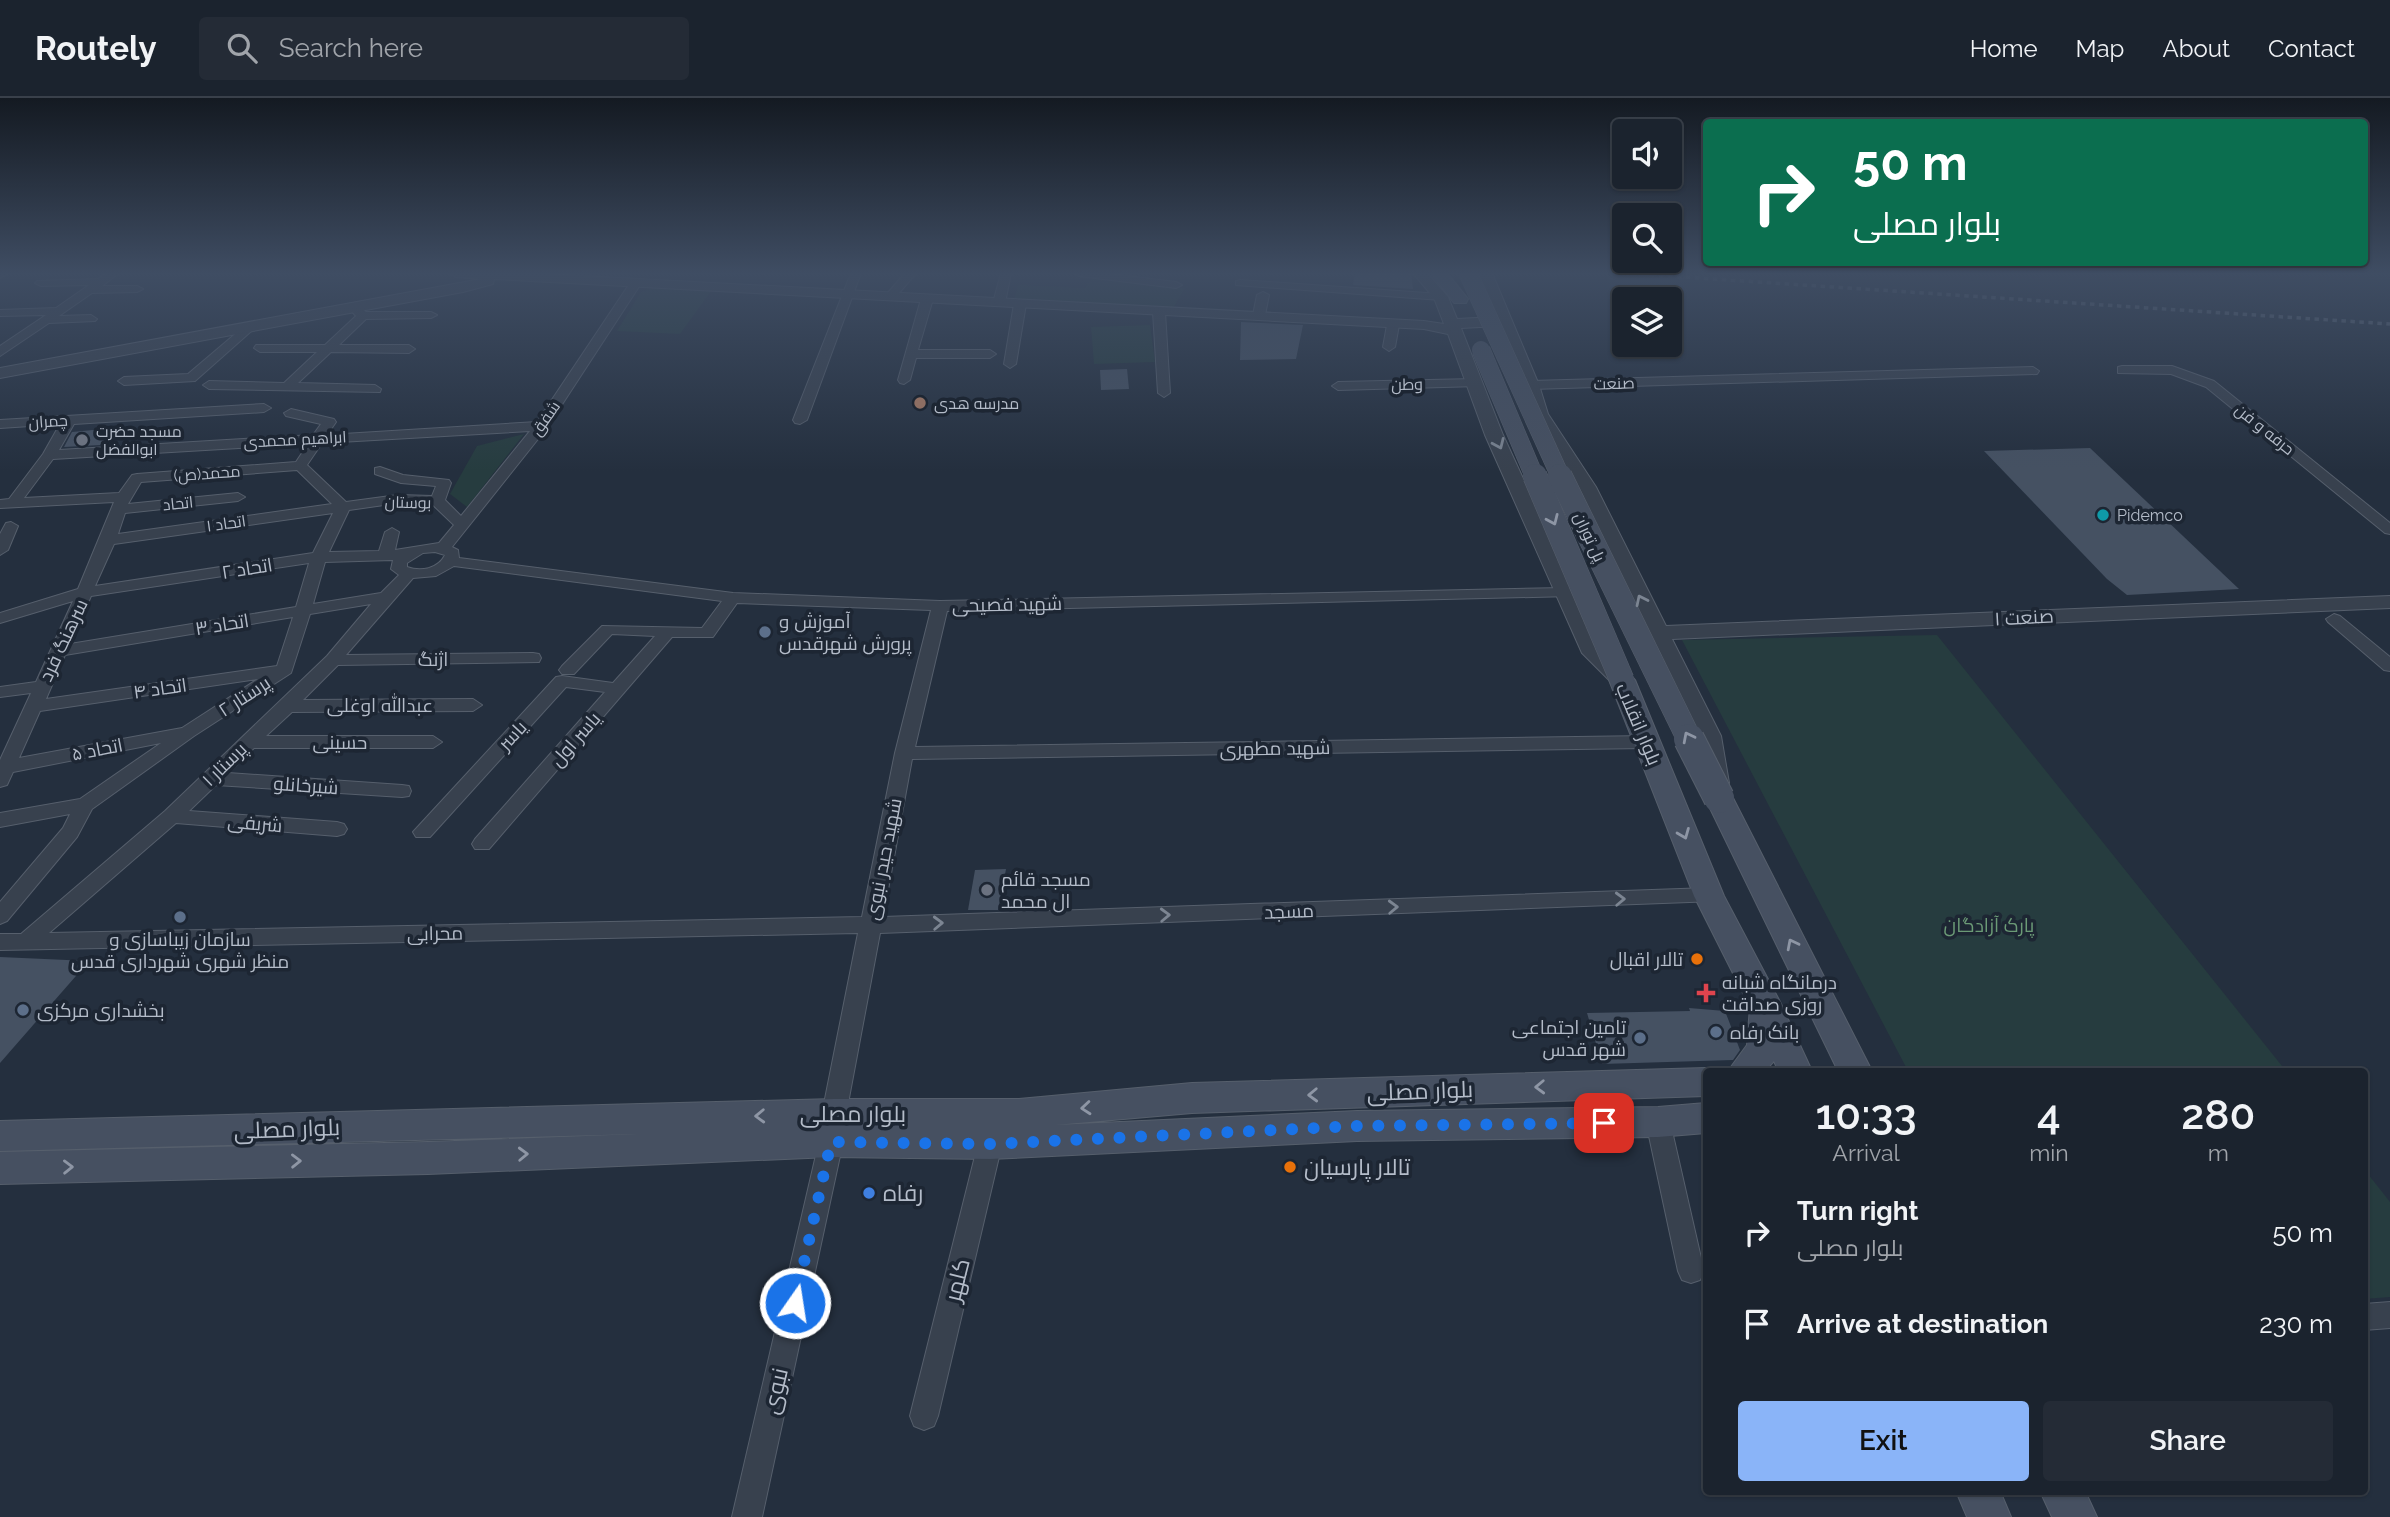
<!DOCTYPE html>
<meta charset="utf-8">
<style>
:root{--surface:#1b232e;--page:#242b36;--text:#f1f3f6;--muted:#a0a4aa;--line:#39404a;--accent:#8ab4f8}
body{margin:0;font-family:Raleway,Cairo,sans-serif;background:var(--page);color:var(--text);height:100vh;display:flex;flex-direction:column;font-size:26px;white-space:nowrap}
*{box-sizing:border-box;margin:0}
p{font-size:23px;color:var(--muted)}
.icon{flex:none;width:38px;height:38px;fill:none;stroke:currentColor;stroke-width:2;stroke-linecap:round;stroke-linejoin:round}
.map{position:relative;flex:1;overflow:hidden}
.details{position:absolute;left:1703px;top:970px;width:665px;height:427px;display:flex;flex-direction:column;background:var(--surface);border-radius:7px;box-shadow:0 2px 5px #0004,0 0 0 2px var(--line)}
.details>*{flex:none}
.top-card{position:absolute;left:1703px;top:21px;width:665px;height:147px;border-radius:7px;box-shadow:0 2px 5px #0004,0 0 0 2px var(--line);background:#0b6e4f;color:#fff;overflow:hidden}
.controls{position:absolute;left:1612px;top:21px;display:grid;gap:14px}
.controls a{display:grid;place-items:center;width:70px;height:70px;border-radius:7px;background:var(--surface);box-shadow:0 2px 5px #0004,0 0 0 2px var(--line);font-size:35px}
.pin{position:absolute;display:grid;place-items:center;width:60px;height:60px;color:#fff;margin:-30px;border-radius:14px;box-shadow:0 4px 10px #0006}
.me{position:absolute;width:77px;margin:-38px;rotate:13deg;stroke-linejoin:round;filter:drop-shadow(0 0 5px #0008)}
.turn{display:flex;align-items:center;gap:24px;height:147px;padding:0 35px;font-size:32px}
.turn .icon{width:91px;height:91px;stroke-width:2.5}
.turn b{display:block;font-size:49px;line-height:60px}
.eta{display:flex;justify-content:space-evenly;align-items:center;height:119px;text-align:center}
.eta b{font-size:42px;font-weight:600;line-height:49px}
.action{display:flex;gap:14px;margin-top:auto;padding:14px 35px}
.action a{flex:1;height:80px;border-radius:7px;background:var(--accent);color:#111;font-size:28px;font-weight:600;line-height:80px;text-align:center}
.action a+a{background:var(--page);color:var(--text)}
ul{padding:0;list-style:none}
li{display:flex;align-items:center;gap:21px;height:91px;padding:0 35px}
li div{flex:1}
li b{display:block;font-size:26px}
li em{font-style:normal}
header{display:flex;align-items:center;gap:42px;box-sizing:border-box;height:98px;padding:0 35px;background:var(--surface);border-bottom:2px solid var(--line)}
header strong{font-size:33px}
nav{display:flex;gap:38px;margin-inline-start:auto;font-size:24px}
.search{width:490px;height:63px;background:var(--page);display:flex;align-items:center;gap:18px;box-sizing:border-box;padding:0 24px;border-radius:7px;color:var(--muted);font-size:26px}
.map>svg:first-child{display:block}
.green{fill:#263c3f}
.building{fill:#455162}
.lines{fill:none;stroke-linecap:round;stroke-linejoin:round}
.minor-casing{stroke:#565f6c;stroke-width:2}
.tertiary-casing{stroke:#565f6c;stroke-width:2}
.secondary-casing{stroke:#565f6c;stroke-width:2}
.minor{fill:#38414e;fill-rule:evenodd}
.tertiary{fill:#38414e;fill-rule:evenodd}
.secondary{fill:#465061;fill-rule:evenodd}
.rail{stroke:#5a6575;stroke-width:3.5;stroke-dasharray:4.5 4.5;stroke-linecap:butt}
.secondary-bridge-far2-casing{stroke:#565f6c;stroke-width:19;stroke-linecap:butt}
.secondary-bridge-far1-casing{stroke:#565f6c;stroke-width:25;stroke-linecap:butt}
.secondary-bridge-casing{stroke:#565f6c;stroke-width:32;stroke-linecap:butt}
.secondary-bridge-far2{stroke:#465061;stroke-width:18}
.secondary-bridge-far1{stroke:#465061;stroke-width:24}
.secondary-bridge{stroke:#465061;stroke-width:30}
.oneway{stroke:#7c8592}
.oneway2{stroke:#8e96a5}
.route{stroke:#1a73e8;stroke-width:12;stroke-dasharray:0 21.6}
.education-dot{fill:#8d6e63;stroke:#1d2633;stroke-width:2.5}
.worship-dot{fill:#6b7280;stroke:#1d2633;stroke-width:2.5}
.culture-dot{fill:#0f9aa8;stroke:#1d2633;stroke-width:2.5}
.service-dot{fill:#5c6f8a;stroke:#1d2633;stroke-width:2.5}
.food-dot{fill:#e8710a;stroke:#1d2633;stroke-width:2.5}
.health-dot{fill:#e0444e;stroke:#1d2633;stroke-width:2.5}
.shop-dot{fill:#3f7fe0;stroke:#1d2633;stroke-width:2.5}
.labels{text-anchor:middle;stroke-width:7;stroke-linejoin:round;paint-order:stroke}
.far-street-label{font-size:16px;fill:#b4bcc9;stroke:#1d2633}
.far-poi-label{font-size:16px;fill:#b4bcc9;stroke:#1d2633;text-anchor:start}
.street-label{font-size:19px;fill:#b4bcc9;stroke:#1d2633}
.poi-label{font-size:19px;fill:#b4bcc9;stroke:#1d2633;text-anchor:start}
.park-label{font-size:19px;fill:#6b9a76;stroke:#1d2633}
.near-street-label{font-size:23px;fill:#b4bcc9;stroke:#1d2633}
.near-poi-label{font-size:23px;fill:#b4bcc9;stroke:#1d2633;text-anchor:start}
</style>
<header>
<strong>Routely</strong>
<div class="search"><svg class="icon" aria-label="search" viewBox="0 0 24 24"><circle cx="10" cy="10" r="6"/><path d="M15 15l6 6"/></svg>Search here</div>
<nav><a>Home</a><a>Map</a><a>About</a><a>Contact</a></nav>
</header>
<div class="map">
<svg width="2390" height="1419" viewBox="0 0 2390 1419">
<rect width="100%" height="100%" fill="#242f3e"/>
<g class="green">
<polygon points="1092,179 1185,190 1173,210 1014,203 1018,187 1085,190"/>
<polygon points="652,190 711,193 680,236 617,233 641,194"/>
<polygon points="1150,227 1155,264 1094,266 1091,229"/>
<polygon points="524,336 467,409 450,396 477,348"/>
<polygon points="1937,537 2286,973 1908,973 1682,542"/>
<polygon points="2364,1071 2390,1104 2390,1199 2364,1201"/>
</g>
<g class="building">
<polygon points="1355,175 1411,175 1413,191 1353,187"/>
<polygon points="1241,224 1303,227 1296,261 1240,262"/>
<polygon points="1127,271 1129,291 1101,292 1100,272"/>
<polygon points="114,330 100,347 64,349 72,334"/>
<polygon points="2090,350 2239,491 2127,497 2107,481 1984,353"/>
<polygon points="1006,771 998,812 968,812 975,772"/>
<polygon points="0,859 89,863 0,965"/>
<polygon points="1689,910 1725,913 1740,952 1733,962 1602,966 1587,915 1690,913"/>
</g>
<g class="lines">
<defs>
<g id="minor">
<polygon points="0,175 9,175 0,180"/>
<polygon points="107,175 119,175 102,188 137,188 143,191 137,194 92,195 59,218 91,217 97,221 95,223 49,225 0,258 0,248 46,217 0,218 0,212 56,210 89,187 41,188 35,185 37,183 98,181"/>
<polygon points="851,175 861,175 807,322 800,326 795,325 793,322"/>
<polygon points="905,175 916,175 894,201 886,201 886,197"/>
<polygon points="1001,175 1011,175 1005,205 999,208 993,205"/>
<polygon points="1074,175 1102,175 1176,184 1182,187 1176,190 1079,178"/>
<path d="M632 182 642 184 546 331 452 449 458 452 459 460 733 495 940 503 1565 490 1573 495 1571 498 947 513 915 649 1647 638 1656 644 1647 650 912 661 883 819 1709 790 1716 793 1719 798 1716 803 880 835 846 1016 842 1023 834 1026 826 1023 822 1016 858 835 0 852V836H21L165 713 327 558 371 506 310 516 291 575 194 638 92 711 77 739 7 823 0 826V804L63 730 70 716 0 729V715L80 701 161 645 13 674 7 687 0 689V662L31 595 0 599V589L36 584 73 503 0 525V515L78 491 114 404 0 410V402L9 401 43 356 60 326 0 330V322L264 306 271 310 264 314 74 326 59 352 313 337 321 326 286 318 284 315 291 311 334 321 336 324 327 337 537 324ZM530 333 461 418 445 402 451 385 449 382 403 377 380 369 375 370V376L401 385 436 388 432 398 398 397 346 404 307 367 322 345ZM308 346 296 364 137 376 132 377 119 395 24 400 53 361ZM297 372 332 406 118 436 125 415 238 403 245 399 238 395 128 406 141 384ZM398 405 433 407 454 427 439 445 395 452 399 434 392 430 385 434 379 453 329 454 349 412ZM333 415 313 455 95 488 114 446ZM435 454 445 457C438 471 421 474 407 469V465L423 455ZM393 462 391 471 399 477 381 495 313 506 325 464ZM309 465 296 509 70 546 91 498ZM454 468 722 503 702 530 602 528 562 568 559 572 562 576H574L612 536 655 538 613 585 562 578 556 579 413 734 416 739H430L566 589 605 594 475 741 472 746 475 751H489L672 539H713L737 505 931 512 895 655 862 819 49 835 176 725 337 738 344 736 347 731 344 726 337 724 189 713 216 687 402 699 409 698 411 693 409 688 402 687 228 675 254 650H433L442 644 433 638H266L292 614 473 613 482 607 473 601 303 602 338 567 539 564 541 560 539 556 533 555 346 557 413 480 436 478ZM293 519 277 568 46 601 65 557ZM258 581 182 630 19 660 40 613Z"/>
<polygon points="1240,182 1441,196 1447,199 1441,202 1236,187 1236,183"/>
<polygon points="1263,194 1269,197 1265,217 1259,220 1253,217 1257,197"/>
<polygon points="927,198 933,201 918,252 990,252 996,256 990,260 916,260 910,282 904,286 900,285 898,282 921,201"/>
<polygon points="1020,203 1026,206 1016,266 1010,270 1004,266 1014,206"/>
<polygon points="351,208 359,208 366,214 431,214 437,217 431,220 366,221 339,247 409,247 415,251 409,255 331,254 298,285 375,287 381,291 380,294 209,291 203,287 209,283 284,285 317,254 260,254 254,250 256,247 325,247 356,218 349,210"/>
<polygon points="1159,211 1165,214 1170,295 1164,299 1158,295 1153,214"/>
<polygon points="1393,223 1399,227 1395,249 1389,253 1383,249 1387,227"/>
<polygon points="247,226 257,228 195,283 124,287 118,283 124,279 188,276"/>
<polygon points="2122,268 2172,268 2214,283 2390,425 2390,436 2385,435 2206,289 2171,276 2118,275 2118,269"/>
<polygon points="2033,269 2039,273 2037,276 1531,291 1525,287 1531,283"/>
<polygon points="1475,281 1481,285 1479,288 1338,292 1332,288 1338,284"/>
<polygon points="11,424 18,428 8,452 0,457 0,436 6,425"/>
<polygon points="2334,516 2340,518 2390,559 2390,573 2384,572 2328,524 2326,521"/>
<polygon points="1658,1014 1667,1017 1670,1024 1704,1173 1700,1182 1691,1185 1682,1182 1678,1173 1646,1024 1649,1017"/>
<polygon points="831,1033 840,1037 843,1044 762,1419 732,1419 819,1044 822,1037"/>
<polygon points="990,1035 999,1038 1002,1046 938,1318 934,1328 924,1332 914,1328 910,1318 978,1046 981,1038"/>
<polygon points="2390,1204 2390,1230 2364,1232 2364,1206"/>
</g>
<polygon id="tertiary" points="449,175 526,175 1424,223 1444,226 1434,200 1413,175 1427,175 1448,199 1457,221 1496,219 1478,175 1492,175 1539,287 1548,316 1596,389 1666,528 2390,498 2390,510 1672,541 1721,638 1729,685 1725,691 1717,693 1709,691 1705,685 1697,638 1578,389 1532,316 1499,228 1461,230 1503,337 1602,552 1630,577 1633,582 1630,587 1614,587 1582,555 1485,337 1448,236 1424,231 494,181 493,186 463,194 0,280 0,270 481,181 456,179"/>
<g id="secondary">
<polygon points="1431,175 1447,175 1468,201 1466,205 1454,205"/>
<polygon points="1622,574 1631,577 1635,582 1724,798 1780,904 1812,973 1778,973 1774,963 1765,973 1728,973 1747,947 1750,909 1694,798 1609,582 1613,577"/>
<polygon points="1719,691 1729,693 1733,700 1872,973 1838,973 1705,700 1709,693"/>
<polygon points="1706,970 1715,973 1706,973 1706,998 1192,1015 1055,1027 1357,1013 1658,1009 1706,1005 1706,1035 1658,1039 1357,1043 990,1061 831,1059 428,1076 0,1086 0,1054 428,1044 638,1036 0,1053 0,1023 834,1001 1019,1001 1192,985"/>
<polygon points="1956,1393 2000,1393 2011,1419 1967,1419"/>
<polygon points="2040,1393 2085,1393 2097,1419 2052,1419"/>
</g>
</defs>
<use href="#minor" class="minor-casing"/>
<use href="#tertiary" class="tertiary-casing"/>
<use href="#secondary" class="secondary-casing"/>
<use href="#minor" class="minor"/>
<use href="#tertiary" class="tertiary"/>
<use href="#secondary" class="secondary"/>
<polyline class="rail" points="1623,175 2390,226"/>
<defs>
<g id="secondary-bridge-far2">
<polyline points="1468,175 1561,380"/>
<polyline points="1481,252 1535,380"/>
</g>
<g id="secondary-bridge-far1">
<polyline points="1535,378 1622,582"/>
<polyline points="1560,378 1690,643"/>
</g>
<polyline id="secondary-bridge" points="1689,641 1719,700"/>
</defs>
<use href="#secondary-bridge-far2" class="secondary-bridge-far2-casing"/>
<use href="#secondary-bridge-far1" class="secondary-bridge-far1-casing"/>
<use href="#secondary-bridge" class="secondary-bridge-casing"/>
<use href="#secondary-bridge-far2" class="secondary-bridge-far2"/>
<use href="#secondary-bridge-far1" class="secondary-bridge-far1"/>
<use href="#secondary-bridge" class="secondary-bridge"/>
</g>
<defs><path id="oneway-chevron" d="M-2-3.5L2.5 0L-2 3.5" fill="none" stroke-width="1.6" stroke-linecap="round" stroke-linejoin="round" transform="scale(1.75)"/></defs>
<g class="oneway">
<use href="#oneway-chevron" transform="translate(1499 346) rotate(66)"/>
<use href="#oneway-chevron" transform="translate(1641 502) rotate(-116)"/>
<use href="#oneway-chevron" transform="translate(1620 801) rotate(-2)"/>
<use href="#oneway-chevron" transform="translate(1393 809) rotate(-2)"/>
<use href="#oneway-chevron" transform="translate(1165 817) rotate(-2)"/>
<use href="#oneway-chevron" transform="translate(938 825) rotate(-2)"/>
</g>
<g class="oneway2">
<use href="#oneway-chevron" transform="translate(1553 422) rotate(66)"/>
<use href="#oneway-chevron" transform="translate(1688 639) rotate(-117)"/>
<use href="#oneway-chevron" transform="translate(1684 736) rotate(68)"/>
<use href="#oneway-chevron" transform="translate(1792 846) rotate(-117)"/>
<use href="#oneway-chevron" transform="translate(1540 989) rotate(178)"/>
<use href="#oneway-chevron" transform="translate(1313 997) rotate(178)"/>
<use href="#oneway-chevron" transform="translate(1086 1010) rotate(175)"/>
<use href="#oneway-chevron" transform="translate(760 1018) rotate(178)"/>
<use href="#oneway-chevron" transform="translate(523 1056) rotate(-2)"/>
<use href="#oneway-chevron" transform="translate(296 1063) rotate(-1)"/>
<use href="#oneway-chevron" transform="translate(68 1069) rotate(-1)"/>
</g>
<linearGradient id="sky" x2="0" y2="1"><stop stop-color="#141a22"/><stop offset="0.47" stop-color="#3f4d63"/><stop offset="1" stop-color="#3f4d63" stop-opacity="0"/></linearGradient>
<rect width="2390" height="373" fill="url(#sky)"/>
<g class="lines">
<polyline class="route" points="795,1205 831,1044 990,1046 1357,1028 1604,1025"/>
</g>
<circle class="education-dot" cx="920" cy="305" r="7"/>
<g class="worship-dot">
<circle cx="82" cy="342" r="7"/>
<circle cx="987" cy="792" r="7"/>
</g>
<circle class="culture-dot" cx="2103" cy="417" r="7"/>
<g class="service-dot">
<circle cx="765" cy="534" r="7"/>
<circle cx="180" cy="819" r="7"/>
<circle cx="23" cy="912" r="7"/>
<circle cx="1716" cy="934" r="7"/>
<circle cx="1640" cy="940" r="7"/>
</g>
<g class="food-dot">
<circle cx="1697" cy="861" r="7"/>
<circle cx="1290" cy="1069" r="7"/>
</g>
<path class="health-dot" d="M1702.5 884.5h7v7h7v7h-7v7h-7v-7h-7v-7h7z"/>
<circle class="shop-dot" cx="869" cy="1095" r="7"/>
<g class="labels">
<g class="far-street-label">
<text transform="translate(1614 285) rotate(-2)" y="6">صنعت</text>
<text transform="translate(1407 286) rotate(-1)" y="6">وطن</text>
<text transform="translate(545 320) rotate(-55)" y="6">شفق</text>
<text transform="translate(48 323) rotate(-4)" y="6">چمران</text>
<text transform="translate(2265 331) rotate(39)" y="6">حرفه و فن</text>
<text transform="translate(295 341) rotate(-3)" y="6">ابراهیم محمدی</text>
<text transform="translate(207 375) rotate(-4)" y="6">محمد(ص)</text>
<text transform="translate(408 404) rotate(1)" y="6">بوستان</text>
<text transform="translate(178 405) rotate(-6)" y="6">اتحاد</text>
<text transform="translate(226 425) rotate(-8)" y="6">اتحاد ۱</text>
<text transform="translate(1590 439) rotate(65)" y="6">پل توران</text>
</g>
<g class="far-poi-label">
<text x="934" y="311">مدرسه هدی</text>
<text x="96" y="339">مسجد حضرت<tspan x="96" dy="18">ابوالفضل</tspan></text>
<text x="2117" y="423">Pidemco</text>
</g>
<g class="street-label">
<text transform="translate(247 470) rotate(-9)" y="7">اتحاد ۲</text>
<text transform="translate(1007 506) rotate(-1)" y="7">شهید فصیحی</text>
<text transform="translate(2024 519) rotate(-3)" y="7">صنعت ۱</text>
<text transform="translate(222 526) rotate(-9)" y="7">اتحاد ۳</text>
<text transform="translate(63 542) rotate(-65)" y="7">سرهنگ فرد</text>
<text x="433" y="568">اژنگ</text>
<text transform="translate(160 590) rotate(-8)" y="7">اتحاد ۴</text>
<text transform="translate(244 598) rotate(-33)" y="7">پرستار ۲</text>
<text x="380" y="614">عبدالله اوغلی</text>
<text transform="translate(1639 626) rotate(67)" y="7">بلوار انقلاب</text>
<text transform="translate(512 637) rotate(-47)" y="7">یاسر</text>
<text transform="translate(575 641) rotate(-49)" y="7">یاسر اول</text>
<text x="340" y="651">حسینی</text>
<text transform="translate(1275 650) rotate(-1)" y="7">شهید مطهری</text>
<text transform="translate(97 651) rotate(-11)" y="7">اتحاد ۵</text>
<text transform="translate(224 666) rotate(-44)" y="7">پرستار ۱</text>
<text transform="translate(306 687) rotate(4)" y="7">شیرخانلو</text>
<text transform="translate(255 725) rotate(5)" y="7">شریفی</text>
<text transform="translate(883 761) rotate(-79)" y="7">شهید حیدر نبوی</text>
<text transform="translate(1289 813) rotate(-2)" y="7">مسجد</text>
<text transform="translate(435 835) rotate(-1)" y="7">محرابی</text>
</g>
<g class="poi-label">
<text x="779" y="530">آموزش و<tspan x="779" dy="22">پرورش شهرقدس</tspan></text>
<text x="1001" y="788">مسجد قائم<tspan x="1001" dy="22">ال محمد</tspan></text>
<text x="180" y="848" text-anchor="middle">سازمان زیباسازی و<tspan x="180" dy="22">منظر شهری شهرداری قدس</tspan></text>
<text x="1683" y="868" text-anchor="end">تالار اقبال</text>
<text x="1722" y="891">درمانگاه شبانه<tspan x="1722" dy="22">روزی صداقت</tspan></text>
<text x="37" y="919">بخشداری مرکزی</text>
<text x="1626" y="936" text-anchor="end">تامین اجتماعی<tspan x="1626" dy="22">شهر قدس</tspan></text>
<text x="1730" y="941">بانک رفاه</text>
</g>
<g class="park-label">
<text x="1989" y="834">پارک آزادگان</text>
</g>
<g class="near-street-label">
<text transform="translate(1420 993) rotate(-2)" y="8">بلوار مصلی</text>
<text x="853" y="1024">بلوار مصلی</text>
<text transform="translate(287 1031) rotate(-2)" y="8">بلوار مصلی</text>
<text transform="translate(957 1182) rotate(-76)" y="8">کلهر</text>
<text transform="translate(775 1293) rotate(-77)" y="8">نبوی</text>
</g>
<g class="near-poi-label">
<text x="1304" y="1077">تالار پارسیان</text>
<text x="883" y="1103">رفاه</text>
</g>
</g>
</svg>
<div class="controls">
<a><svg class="icon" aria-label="sound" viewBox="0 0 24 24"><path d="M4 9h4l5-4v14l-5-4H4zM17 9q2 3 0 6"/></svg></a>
<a><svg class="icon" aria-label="search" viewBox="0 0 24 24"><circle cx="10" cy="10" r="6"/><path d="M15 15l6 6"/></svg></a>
<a><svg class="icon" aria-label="layers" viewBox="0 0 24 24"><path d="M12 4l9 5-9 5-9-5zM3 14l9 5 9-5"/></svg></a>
</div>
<div class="pin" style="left:1604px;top:1025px;background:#d93025"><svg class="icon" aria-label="arrive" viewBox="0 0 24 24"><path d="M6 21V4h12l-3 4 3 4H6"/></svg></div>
<svg class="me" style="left:795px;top:1205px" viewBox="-20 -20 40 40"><circle r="17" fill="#1a73e8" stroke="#fff" stroke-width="3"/><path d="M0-11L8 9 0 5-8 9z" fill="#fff"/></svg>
<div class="top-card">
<div class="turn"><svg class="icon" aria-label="right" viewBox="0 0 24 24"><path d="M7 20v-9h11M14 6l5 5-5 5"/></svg><div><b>50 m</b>بلوار مصلی</div></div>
</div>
<section class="details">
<div class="eta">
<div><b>10:33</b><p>Arrival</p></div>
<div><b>4</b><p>min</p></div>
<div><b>280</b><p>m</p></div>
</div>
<ul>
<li><svg class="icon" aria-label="right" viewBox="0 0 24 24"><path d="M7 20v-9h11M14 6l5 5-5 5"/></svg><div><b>Turn right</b><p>بلوار مصلی</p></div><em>50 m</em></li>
<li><svg class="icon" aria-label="arrive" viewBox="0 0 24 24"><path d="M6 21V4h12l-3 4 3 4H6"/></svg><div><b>Arrive at destination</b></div><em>230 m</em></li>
</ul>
<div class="action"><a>Exit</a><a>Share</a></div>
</section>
</div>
